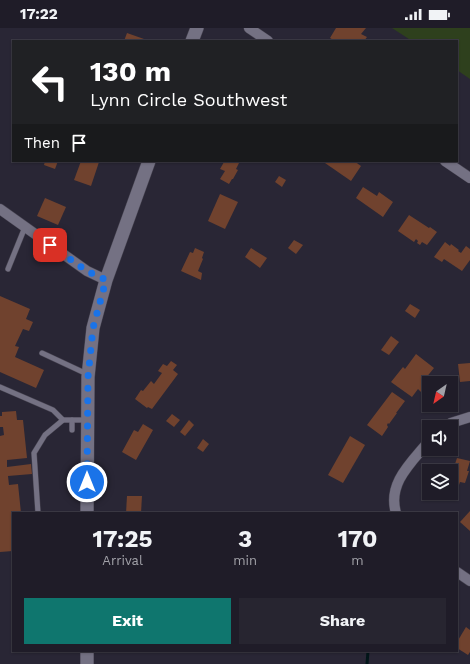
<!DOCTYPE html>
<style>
:root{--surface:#1f1c28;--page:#272530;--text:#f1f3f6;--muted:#a1a1a8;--line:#3c3a45;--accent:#0f766e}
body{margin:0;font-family:"Work Sans",sans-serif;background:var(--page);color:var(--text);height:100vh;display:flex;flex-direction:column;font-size:15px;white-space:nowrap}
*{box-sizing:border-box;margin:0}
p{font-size:13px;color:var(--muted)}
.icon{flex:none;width:22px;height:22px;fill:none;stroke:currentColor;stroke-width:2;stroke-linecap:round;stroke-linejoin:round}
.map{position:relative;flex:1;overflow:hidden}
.panel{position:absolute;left:12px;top:484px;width:446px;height:140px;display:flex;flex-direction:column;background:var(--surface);border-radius:0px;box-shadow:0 1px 3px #0004,0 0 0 1px var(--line)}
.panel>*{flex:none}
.guide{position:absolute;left:12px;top:12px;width:446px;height:122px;border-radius:0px;box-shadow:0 1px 3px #0004,0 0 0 1px var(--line);background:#202124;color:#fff;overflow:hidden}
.needle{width:26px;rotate:214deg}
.buttons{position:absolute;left:422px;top:348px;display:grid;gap:8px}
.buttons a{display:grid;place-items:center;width:36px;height:36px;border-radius:0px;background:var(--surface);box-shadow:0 1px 3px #0004,0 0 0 1px var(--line);font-size:20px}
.pin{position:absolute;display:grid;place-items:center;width:34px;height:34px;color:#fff;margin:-17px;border-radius:8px;box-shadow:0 2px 6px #0006}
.me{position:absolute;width:44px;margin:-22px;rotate:0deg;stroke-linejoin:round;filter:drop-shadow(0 0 3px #0008)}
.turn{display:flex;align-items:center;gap:14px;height:84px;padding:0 12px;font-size:18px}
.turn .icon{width:52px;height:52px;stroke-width:2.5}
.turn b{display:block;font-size:28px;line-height:34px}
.then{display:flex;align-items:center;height:38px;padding:0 12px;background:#0003;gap:8px;font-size:15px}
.eta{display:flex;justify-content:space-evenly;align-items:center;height:68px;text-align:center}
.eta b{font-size:24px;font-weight:700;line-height:28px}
.cta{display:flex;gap:8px;margin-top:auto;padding:8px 12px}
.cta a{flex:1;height:46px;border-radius:0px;background:var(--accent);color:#fff;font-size:16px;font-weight:700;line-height:46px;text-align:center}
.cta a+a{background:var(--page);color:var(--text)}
.status{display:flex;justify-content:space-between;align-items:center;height:28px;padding:0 20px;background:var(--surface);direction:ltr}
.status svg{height:11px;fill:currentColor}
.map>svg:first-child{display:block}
.green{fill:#2e401d}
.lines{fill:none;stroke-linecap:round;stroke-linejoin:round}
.stream{stroke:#021619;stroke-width:3}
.building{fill:#70422e}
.service-casing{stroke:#484552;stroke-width:6}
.minor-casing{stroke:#484552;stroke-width:11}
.tertiary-casing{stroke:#484552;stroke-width:14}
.service{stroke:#747183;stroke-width:5}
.minor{stroke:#747183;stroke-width:10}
.tertiary{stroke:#747183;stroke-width:13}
.route{stroke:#1a73e8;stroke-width:7;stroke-dasharray:0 12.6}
</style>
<div class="status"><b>17:22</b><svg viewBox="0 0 49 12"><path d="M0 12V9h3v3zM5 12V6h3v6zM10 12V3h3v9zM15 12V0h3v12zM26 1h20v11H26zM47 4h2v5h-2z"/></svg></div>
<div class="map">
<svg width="470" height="636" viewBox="0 0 470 636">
<rect width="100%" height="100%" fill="#292635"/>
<polygon class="green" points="392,0 470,0 470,51 457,42 457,13 412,13"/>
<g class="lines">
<polyline class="stream" points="367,636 368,623"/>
</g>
<g class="building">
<polygon points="336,0 366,0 361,6 367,9 364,13 335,13 330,10"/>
<polygon points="127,5 144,11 143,13 124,13"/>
<polygon points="45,133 58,133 55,141 44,137"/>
<polygon points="81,133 98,133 99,134 91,158 74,152"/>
<polygon points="221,133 240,133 236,141 238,142 233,151 232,151 229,156 220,151 225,143 220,141 224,134"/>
<polygon points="326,133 354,133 361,138 351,153 325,135"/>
<polygon points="279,148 286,152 282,159 275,154"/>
<polygon points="363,159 377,168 379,164 393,174 383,189 356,170"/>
<polygon points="220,166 238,174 225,201 208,193"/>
<polygon points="45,170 66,179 58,197 37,188"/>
<polygon points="409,187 429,200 430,199 437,204 427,217 422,214 420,217 417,215 418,213 416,211 414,214 398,203"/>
<polygon points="294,212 303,217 296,226 288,220"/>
<polygon points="445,214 450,218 451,216 459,222 458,223 461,225 466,218 470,221 470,232 462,243 444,231 442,234 434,229"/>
<polygon points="195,220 204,224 202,230 203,231 198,243 202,245 201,252 181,243 190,224 193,225"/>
<polygon points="251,220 267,230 260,240 245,229"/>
<polygon points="0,268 30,281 26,291 33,294 29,303 23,301 15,318 19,319 15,329 44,342 36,360 0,344"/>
<polygon points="410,276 420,282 415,290 405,283"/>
<polygon points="391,308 399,314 389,327 381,322"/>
<polygon points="416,326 434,340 425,351 431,355 429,355 422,365 418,361 412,369 391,354 403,339 405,341"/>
<polygon points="171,333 177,337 173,342 178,346 152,381 148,379 147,380 135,371 141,362 143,363 151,353 154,356 162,345 158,343 163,336 167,338"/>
<polygon points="470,335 470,353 460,354 458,336"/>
<polygon points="392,364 405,373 396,385 397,385 389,396 388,395 387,397 388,399 382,408 367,397"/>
<polygon points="16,383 17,392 23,392 27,430 7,432 7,439 31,436 32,446 8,448 9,457 18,456 21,485 13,485 13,523 0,524 0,408 4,407 3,399 0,399 0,388 2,388 2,384"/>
<polygon points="172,386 180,392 174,399 166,393"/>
<polygon points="189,392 194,397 185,408 180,404"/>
<polygon points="143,396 153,402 136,432 122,424 134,402 138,404"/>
<polygon points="350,408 365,417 343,455 328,447"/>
<polygon points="203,411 209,416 203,424 197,420"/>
<polygon points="457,430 470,433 467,443 469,443 465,455 460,454 454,472 438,467 439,465 451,465 451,443 448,443 450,438 454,439"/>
<polygon points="127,468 142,468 141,485 126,485"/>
<polygon points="470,483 470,503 460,494"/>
<polygon points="466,599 470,602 470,624 468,627 457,620 457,614"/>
</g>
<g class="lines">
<defs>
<g id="service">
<polyline points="8,241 25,199"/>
<polyline points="42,325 87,346"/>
<polyline points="0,359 53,382 63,392"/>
<polyline points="72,392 72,402"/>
<polyline points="38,485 34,425 45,407 63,392 86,392"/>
</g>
<g id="minor">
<polyline points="249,0 268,13"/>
<polyline points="445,133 470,150"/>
<polyline points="0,181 87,243 106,252"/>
<polyline points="445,399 451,395 470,389"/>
<path d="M396 485C387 455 412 434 429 413"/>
<polyline points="457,544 470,553"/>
</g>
<g id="tertiary">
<polyline points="192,13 197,0"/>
<polyline points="87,485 88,349 93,300 106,252 149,133"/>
<polyline points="87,636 87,623"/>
</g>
</defs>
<use href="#service" class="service-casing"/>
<use href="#minor" class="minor-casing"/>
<use href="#tertiary" class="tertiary-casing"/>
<use href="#service" class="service"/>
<use href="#minor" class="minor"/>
<use href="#tertiary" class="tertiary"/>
</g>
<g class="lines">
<polyline class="route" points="50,217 87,243 106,252 93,300 88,349 87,454"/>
</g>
</svg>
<div class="buttons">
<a><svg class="needle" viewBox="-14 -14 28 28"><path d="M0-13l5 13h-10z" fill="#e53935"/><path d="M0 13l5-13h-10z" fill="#a1a1a8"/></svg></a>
<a><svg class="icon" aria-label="sound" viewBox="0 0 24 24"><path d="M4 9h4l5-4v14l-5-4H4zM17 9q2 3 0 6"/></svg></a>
<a><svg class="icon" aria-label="layers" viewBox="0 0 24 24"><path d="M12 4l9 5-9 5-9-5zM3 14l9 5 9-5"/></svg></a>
</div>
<div class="pin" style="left:50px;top:217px;background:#d93025"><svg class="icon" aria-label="arrive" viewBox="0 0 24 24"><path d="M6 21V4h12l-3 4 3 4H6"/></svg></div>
<svg class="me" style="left:87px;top:454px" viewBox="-20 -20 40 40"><circle r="17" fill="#1a73e8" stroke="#fff" stroke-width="3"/><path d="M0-11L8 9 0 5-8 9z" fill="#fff"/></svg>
<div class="guide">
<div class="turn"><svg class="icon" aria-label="left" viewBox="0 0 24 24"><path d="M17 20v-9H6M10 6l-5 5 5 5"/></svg><div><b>130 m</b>Lynn Circle Southwest</div></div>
<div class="then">Then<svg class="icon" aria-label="arrive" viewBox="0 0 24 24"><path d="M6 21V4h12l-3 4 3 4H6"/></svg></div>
</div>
<section class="panel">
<div class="eta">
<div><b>17:25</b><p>Arrival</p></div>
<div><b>3</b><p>min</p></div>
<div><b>170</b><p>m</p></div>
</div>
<div class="cta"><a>Exit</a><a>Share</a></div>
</section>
</div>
